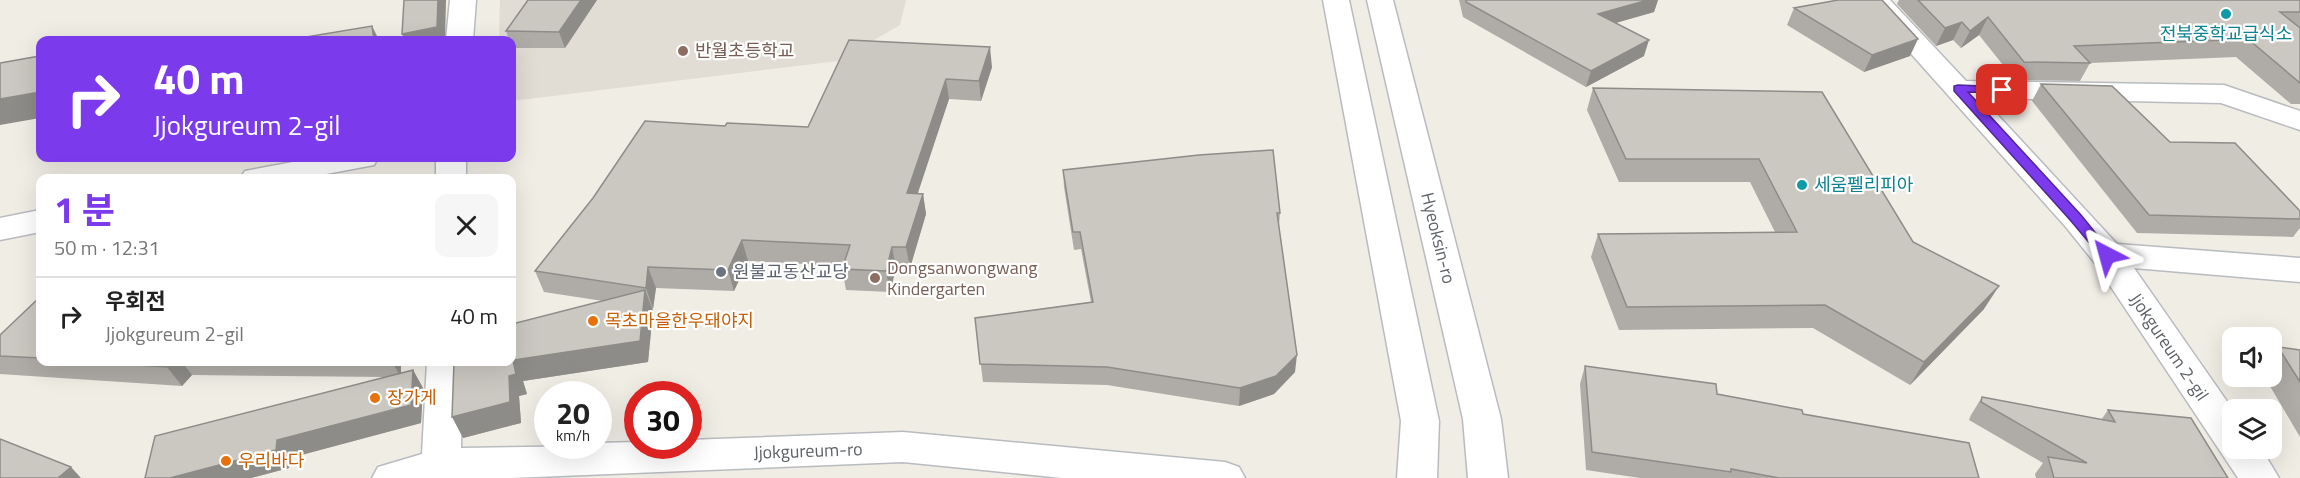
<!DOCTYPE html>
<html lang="ko">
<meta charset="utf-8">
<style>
:root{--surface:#fff;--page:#f6f6f6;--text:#222;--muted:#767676;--line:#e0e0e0;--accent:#7c3aed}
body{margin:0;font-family:"Titillium Web","Noto Sans KR",sans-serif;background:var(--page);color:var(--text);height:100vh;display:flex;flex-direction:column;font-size:22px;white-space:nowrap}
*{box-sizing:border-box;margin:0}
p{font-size:20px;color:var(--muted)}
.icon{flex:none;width:33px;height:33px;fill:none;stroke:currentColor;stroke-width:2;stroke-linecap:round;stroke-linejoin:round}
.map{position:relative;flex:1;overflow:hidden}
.side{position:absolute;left:36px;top:174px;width:480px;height:192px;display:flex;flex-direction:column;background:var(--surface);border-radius:12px;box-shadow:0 6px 24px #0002}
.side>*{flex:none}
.hud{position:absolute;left:36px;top:36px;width:480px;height:126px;border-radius:12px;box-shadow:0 6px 24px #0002;background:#7c3aed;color:#fff;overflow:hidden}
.buttons{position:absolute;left:2222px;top:327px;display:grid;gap:12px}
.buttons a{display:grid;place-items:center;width:60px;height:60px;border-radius:12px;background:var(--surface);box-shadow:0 6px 24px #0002;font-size:30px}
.speed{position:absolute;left:534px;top:381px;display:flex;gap:12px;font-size:30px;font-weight:700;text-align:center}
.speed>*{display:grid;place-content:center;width:78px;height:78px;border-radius:50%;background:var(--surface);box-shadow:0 6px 24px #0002;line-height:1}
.speed small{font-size:15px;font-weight:400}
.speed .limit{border:9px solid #d22;background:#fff;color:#111}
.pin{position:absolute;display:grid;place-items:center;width:51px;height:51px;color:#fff;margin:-26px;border-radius:12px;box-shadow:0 3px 9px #0006}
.me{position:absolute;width:66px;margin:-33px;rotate:321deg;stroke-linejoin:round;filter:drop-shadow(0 0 4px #0008)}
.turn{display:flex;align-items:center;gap:21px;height:126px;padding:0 18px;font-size:27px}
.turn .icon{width:78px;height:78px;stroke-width:2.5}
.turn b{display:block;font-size:42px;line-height:51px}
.round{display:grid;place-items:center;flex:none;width:63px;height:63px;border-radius:12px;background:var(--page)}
.summary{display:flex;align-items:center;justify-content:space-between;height:102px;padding:0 18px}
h1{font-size:36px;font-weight:700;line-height:45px;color:var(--accent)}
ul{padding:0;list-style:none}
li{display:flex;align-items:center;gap:18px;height:78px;padding:0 18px;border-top:2px solid var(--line)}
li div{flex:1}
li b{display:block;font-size:22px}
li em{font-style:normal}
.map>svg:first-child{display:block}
.education{fill:#e1dcd4}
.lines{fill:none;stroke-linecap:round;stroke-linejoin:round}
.minor-casing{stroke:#b8bbc0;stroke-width:3}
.tertiary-casing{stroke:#b8bbc0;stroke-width:3}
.minor{fill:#fff;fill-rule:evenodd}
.tertiary{fill:#fff;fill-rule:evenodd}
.wall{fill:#afaca7}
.shaded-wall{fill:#8e8c88}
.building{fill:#cbc8c2;stroke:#8e8c88;stroke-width:1.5}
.route{fill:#7c3aed;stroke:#51269a;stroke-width:1.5}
.culture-dot{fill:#0f9aa8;stroke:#fff;stroke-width:2}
.education-dot{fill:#8d6e63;stroke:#fff;stroke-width:2}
.worship-dot{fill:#6b7280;stroke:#fff;stroke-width:2}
.food-dot{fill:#e8710a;stroke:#fff;stroke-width:2}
.labels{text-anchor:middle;stroke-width:4.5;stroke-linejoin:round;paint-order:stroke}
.culture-label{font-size:18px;fill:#0d838f;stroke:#fff}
.education-label{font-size:18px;fill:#785e54;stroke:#fff;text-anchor:start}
.street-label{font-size:18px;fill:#5d6267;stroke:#fff}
.worship-label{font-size:18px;fill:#5b616d;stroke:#fff;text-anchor:start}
.food-label{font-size:18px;fill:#c56008;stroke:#fff;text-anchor:start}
</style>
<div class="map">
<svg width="2300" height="478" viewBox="0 0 2300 478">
<rect width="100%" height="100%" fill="#f0ede5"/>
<polygon class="education" points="500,0 906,0 900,25 838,61 512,101 512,40 499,40"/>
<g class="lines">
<defs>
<g id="minor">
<polygon points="450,0 476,0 473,40 446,40"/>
<polygon points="1863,0 1890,0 1966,81 2224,85 2300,111 2300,130 2221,103 1982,98 2117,244 2300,258 2300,282 2134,268 2233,410 2232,448 2261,448 2279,478 2238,478 2095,263 2065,226"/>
<polygon points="314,158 378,158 374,165 305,178 240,178 245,171"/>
<rect x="436" y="158" width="30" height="20"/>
<polygon points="40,210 40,232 0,240 0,218"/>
<polygon points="427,362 463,362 461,448 598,446 598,443 638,442 638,446 688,446 688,440 903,432 1225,462 1239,467 1245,478 1062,478 903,462 511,478 372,478 378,467 422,454"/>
</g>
<g id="tertiary">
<polygon points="1323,0 1349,0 1439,421 1437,478 1397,478 1401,421"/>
<polygon points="1367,0 1393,0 1501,419 1508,478 1468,478 1463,419"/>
</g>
</defs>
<use href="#minor" class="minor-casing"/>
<use href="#tertiary" class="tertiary-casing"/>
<use href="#minor" class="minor"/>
<use href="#tertiary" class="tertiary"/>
</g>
<g class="wall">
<polygon points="597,0 565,48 512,48 512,40 509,40 506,31"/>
<polygon points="1459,0 1658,0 1654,12 1616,23 1644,56 1586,87 1463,17"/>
<polygon points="1899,0 2300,0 2300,104 2291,104 2236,57 2090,63 2080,81 2015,80 1979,35 1961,48 1953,40 1936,46 1897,4"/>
<polygon points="1794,8 1910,56 1864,72 1787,25"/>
<polygon points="849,40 992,67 981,101 949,99 917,193 923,194 926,214 910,268 896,268 890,292 846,290 842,269 843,266 748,261 734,291 656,288 653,309 652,308 653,311 648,362 523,381 527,394 519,396 521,423 463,438 603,301 544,292 535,271 725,126 808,127"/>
<polygon points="2041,84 2170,142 2300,211 2300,228 2293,237 2137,233 2032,101"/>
<polygon points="1593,88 1822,92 1913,242 1984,309 1910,385 1813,328 1619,330 1591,257 1598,234 1775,232 1750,182 1619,182 1587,110"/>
<polygon points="1063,170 1280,213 1279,225 1295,372 1274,394 1239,406 1107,385 983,382 975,318 1091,302 1081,249 1074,250 1064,187"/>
<polygon points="40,297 40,362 401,362 401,373 413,370 423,388 421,423 290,458 289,468 251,478 145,478 386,377 192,375 182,386 0,374 0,335"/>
<polygon points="2278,347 2300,350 2300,437 2264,376 2271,376 2271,356"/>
<polygon points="1585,366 1803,414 1979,478 1640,478 1586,470 1580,384"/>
<polygon points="1982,397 2101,420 2108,410 2228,478 2036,478 2035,474 2043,463 1969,420 1971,415"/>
</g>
<g class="shaded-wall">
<polygon points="438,0 446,0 445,40 405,40 402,34"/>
<polygon points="581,0 597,0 565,48 559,32"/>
<polygon points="1648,0 1658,0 1654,12 1594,29 1598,14"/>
<polygon points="1988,17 1979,35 1961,48 1970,31"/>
<polygon points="1962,22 1953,40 1936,46 1945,28"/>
<polygon points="372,26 379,40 374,40"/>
<polygon points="1918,39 1910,56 1864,72 1872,55"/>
<polygon points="1649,40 1644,56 1586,87 1591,71"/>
<polygon points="990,47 992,67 981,101 979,81"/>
<polygon points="946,79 949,99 911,214 907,193"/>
<polygon points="40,92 40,118 0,125 0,99"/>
<polygon points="923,194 926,214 910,268 906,247"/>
<polygon points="742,240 748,261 734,291 728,270"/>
<polygon points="892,247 896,268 890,292 886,271"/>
<polygon points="648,267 656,288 653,309 646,288"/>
<polygon points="1999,286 1984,309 1910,385 1924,362"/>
<polygon points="645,290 653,311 648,362 523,381 527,394 519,396 521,423 463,438 452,417 513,360"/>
<polygon points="1297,355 1295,372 1274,394 1239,406 1240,388"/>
<polygon points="171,362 182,362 192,375 182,386 167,367"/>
<polygon points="392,362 401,362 401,377"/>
<polygon points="413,370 423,388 421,423 290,458 289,468 251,478 170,478 277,440"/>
<polygon points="71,467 81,478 58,478"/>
</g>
<g class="building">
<polygon points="404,0 438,0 437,27 402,34"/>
<polygon points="528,0 581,0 559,32 506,31"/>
<polygon points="1466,0 1648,0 1598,14 1649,40 1591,71 1466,2"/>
<polygon points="1838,0 1882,0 1918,39 1872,55 1794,8"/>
<polygon points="1918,0 2300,0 2300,12 2280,12 2300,28 2300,83 2248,39 2074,46 2090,63 2024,62 1988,17 1970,31 1962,22 1945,28"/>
<polygon points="372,26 374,40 288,40"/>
<polygon points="849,40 990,47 979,81 946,79 907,193 923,194 906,247 892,247 886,271 842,269 850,245 742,240 728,270 648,267 646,288 535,271 593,198 645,121 725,126 727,123 808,127"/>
<polygon points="40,56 40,92 0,99 0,63"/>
<polygon points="2041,84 2112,86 2170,142 2235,143 2300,211 2300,219 2149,215"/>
<polygon points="1593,88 1822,92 1913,242 1999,286 1924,362 1825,305 1627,307 1598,234 1797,232 1759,159 1626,159"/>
<polygon points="1273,150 1280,213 1277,213 1297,355 1276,376 1240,388 1107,367 980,364 975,318 1093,302 1080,232 1073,232 1063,170 1199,155"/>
<polygon points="645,290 640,341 513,360 516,374 509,376 510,402 452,417 454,362 512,362 512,324"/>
<polygon points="40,297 40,358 0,356 0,335"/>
<polygon points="2278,347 2300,350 2300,382"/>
<polygon points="91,362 171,362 167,367"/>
<polygon points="1585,366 1716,384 1717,394 1802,410 1803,414 1969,443 1979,478 1779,478 1731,469 1731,472 1592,452"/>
<polygon points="413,370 411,405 277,440 276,450 170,478 145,478 155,436"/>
<polygon points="1982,397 2115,422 2108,410 2191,418 2228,478 2054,478 2048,457 2087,463 1981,402"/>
<polygon points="0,439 71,467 58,478 0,478"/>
</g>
<polygon class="route" points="1958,85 2006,87 2006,92 2002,93 1968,92 2081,215 2111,252 2114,255 2111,258 2102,258 2071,221 1954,91 1954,86"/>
<g class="culture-dot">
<circle cx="2226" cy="14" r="6"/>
<circle cx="1802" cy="185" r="6"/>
</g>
<g class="education-dot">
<circle cx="683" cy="51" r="6"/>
<circle cx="875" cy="278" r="6"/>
</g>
<circle class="worship-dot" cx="721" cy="272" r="6"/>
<g class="food-dot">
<circle cx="593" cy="321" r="6"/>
<circle cx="375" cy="398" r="6"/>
<circle cx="226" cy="461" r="6"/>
</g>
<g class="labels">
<g class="culture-label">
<text x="2226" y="40">전북중학교급식소</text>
<text x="1814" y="191" text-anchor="start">세움펠리피아</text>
</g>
<g class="education-label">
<text x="695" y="57">반월초등학교</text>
<text x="887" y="274">Dongsanwongwang<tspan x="887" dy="21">Kindergarten</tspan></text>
</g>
<g class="street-label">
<text transform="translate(1438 238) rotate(76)" y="6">Hyeoksin-ro</text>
<text transform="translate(2169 347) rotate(56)" y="6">Jjokgureum 2-gil</text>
<text transform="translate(808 451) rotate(-2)" y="6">Jjokgureum-ro</text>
</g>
<g class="worship-label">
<text x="733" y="278">원불교동산교당</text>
</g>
<g class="food-label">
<text x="605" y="327">목초마을한우돼야지</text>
<text x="387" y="404">장가게</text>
<text x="238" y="467">우리바다</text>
</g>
</g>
</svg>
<div class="buttons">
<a><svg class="icon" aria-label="sound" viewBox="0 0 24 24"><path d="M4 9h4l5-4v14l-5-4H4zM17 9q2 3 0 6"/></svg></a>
<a><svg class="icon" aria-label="layers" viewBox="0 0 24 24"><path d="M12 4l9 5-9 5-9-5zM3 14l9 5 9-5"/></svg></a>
</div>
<div class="speed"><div>20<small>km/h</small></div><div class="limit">30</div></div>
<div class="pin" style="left:2002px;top:90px;background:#d93025"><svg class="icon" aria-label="arrive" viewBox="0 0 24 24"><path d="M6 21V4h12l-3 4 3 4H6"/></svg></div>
<svg class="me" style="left:2107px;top:255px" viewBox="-20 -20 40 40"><path d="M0-17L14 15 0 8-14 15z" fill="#7c3aed" stroke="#fff" stroke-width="4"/></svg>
<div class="hud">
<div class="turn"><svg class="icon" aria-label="right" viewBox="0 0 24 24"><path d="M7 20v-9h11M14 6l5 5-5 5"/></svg><div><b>40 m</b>Jjokgureum 2-gil</div></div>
</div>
<section class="side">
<div class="summary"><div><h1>1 분</h1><p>50 m · 12:31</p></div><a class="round"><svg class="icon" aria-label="close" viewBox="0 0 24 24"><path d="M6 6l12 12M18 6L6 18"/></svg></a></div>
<ul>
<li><svg class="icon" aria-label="right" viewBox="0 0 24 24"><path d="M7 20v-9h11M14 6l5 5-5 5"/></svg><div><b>우회전</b><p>Jjokgureum 2-gil</p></div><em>40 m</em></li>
</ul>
</section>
</div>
